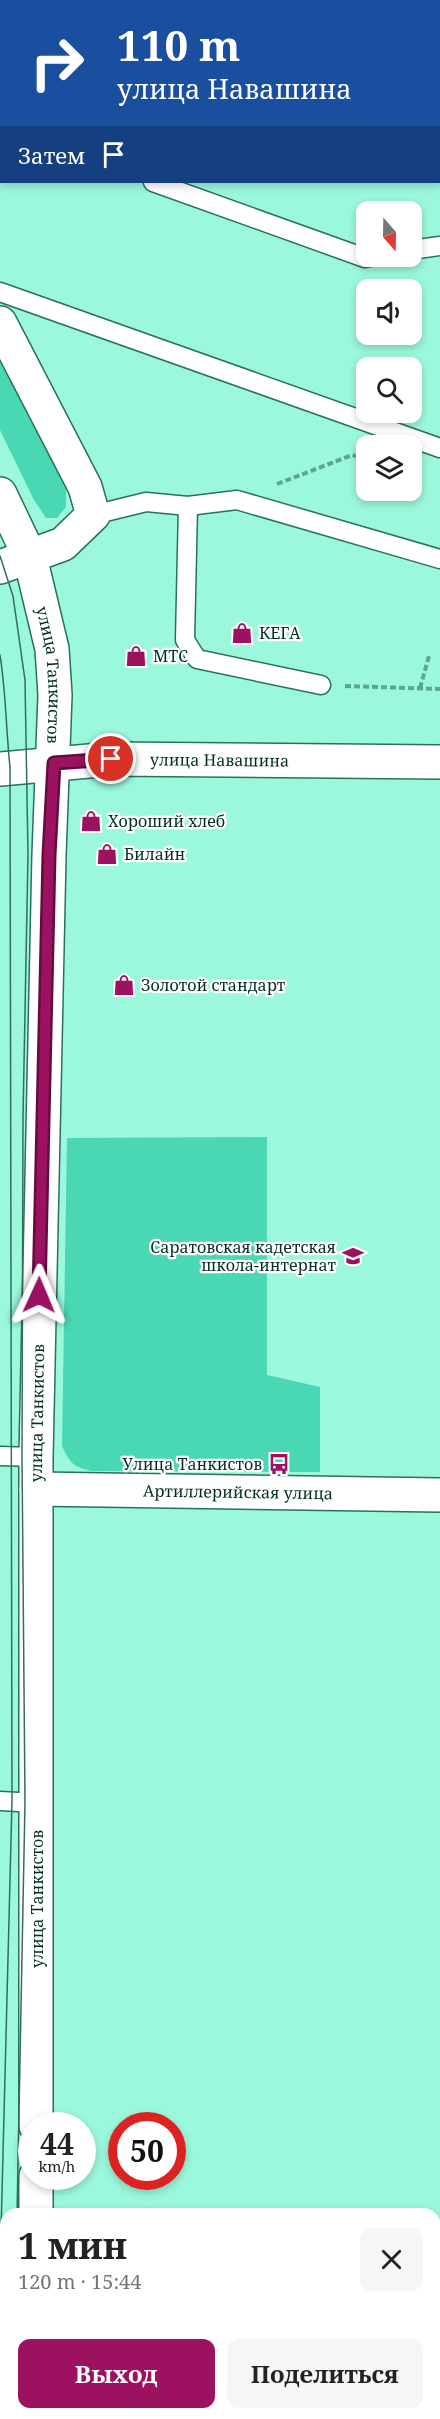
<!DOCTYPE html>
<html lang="ru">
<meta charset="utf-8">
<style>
:root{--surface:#fff;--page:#f6f6f6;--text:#222;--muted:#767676;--accent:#9c1261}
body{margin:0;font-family:"Noto Serif",serif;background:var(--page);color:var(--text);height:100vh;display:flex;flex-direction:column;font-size:22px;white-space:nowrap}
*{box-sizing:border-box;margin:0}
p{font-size:20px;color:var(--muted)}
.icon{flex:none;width:33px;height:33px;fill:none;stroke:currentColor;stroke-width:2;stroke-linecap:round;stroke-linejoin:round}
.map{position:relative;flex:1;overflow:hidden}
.panel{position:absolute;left:0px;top:2208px;width:441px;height:212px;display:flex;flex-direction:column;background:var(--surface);border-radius:18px 18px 0 0;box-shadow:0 3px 9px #0003}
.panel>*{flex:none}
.hud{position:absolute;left:0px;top:0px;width:441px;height:183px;box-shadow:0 3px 9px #0003;background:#1a4fa0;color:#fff;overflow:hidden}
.needle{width:39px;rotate:160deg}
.fabs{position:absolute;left:356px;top:201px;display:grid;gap:12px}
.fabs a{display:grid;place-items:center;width:66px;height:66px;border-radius:12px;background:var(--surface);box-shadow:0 3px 9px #0003;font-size:30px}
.speed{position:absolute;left:18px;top:2112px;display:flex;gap:12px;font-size:30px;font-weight:700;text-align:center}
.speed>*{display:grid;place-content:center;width:78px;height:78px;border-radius:50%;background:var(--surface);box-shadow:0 3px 9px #0003;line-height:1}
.speed small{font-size:15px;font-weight:400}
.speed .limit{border:9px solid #d22;background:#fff;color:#111}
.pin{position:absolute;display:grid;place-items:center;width:51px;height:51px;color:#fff;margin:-26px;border:3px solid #fff;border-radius:50%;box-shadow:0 2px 6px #0007}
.me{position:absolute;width:66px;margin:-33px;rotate:1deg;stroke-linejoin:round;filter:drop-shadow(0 0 4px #0008)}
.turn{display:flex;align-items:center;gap:21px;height:126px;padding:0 18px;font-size:27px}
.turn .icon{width:78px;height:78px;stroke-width:2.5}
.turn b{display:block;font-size:42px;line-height:51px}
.then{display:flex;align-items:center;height:57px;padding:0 18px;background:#0003;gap:12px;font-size:22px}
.round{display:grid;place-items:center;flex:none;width:63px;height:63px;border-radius:12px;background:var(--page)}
.headline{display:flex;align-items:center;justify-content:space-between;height:102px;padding:0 18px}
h1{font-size:36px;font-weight:700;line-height:45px}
.action{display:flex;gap:12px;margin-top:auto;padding:12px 18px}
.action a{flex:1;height:69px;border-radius:12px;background:var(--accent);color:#fff;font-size:24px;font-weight:700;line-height:69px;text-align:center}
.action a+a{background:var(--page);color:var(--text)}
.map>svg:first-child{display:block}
.green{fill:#49d7b4}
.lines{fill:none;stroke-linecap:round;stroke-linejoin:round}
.service-casing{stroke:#28715e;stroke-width:21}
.minor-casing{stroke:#28715e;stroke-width:36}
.secondary-casing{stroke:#28715e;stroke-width:36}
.path{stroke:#5ca590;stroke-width:4;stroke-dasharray:6 3;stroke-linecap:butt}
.service{stroke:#fff;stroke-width:18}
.minor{stroke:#fff;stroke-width:33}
.secondary{stroke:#fff;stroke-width:33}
.tram{stroke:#326d5d;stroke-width:1.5}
.route-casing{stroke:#650c3f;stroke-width:15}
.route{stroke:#9c1261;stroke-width:10}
.labels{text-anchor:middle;stroke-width:4.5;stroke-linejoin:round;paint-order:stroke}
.poi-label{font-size:16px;fill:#032e24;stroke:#fff;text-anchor:start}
.street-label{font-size:16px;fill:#032e24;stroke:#fff}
</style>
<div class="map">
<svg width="440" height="2419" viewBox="0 0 440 2419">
<rect width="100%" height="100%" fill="#9bf8dc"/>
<g class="green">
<polygon points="0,351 66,488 66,507 57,518 46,518 34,500 0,430"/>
<path d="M267 1137V1375L320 1387V1472L92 1471C73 1467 70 1463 62 1446L67 1138Z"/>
</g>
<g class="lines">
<defs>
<g id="service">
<polyline points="303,0 304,2"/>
<polyline points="0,126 2,127"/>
<polyline points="153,182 365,258 376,256"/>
<polyline points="411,250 440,246"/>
<polyline points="0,292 440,448"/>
<polyline points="188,506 185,640 197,659 321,685"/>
<polyline points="93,515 146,502 188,506 237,500 440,559"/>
<polyline points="0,1456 36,1457"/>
<polyline points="0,1801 37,1803"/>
</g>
<g id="minor">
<polyline points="0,323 85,487 93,515 63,544 0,567"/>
<path id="s1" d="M36 1489 440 1495"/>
</g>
<g id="secondary">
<path id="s2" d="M0 494 30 557 52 649 55 695 49 855 36 1457V2126"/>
<path id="s3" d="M0 769 111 759 440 762"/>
<polyline points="36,2214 36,2176"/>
<polyline points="30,2419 31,2414"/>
</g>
</defs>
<use href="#service" class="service-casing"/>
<use href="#minor" class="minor-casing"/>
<use href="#secondary" class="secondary-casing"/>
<g class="path">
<polyline points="277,484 352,455 366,459"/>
<polyline points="345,686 440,689"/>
<polyline points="420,688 429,656"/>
</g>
<use href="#service" class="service"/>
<use href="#minor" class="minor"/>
<use href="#secondary" class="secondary"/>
<g class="tram">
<polyline points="0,556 13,596 25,680 28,855 23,1117 22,1457 25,1802 17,2214"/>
<path d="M0 655C6 692 6 730 10 767L12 1801 0 2272"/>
<polyline points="0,2312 6,2350"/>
<polyline points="0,2398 6,2389"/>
<polyline points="15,2414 15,2419"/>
<polyline points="29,2414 29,2419"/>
</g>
</g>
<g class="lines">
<defs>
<polyline id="route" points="39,1295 49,855 54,763 111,759"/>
</defs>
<use href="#route" class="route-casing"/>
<use href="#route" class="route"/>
</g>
<defs>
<symbol id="shop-bare" viewBox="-9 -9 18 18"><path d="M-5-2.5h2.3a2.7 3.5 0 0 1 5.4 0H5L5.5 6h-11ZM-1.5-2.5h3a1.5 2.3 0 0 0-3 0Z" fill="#9c1261" stroke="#fff" stroke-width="2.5" paint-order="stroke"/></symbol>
<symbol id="school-bare" viewBox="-9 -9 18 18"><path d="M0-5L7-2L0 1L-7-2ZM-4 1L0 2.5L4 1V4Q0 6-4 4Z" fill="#9c1261" stroke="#fff" stroke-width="2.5" paint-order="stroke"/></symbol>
<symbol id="bus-bare" viewBox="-9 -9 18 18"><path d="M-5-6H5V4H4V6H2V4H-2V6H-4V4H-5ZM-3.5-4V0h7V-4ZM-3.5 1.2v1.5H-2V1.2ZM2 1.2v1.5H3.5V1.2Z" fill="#9c1261" stroke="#fff" stroke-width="2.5" paint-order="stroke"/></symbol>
</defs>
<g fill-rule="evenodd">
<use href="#shop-bare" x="227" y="618" width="30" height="30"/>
<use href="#shop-bare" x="121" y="641" width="30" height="30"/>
<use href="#shop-bare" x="76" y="806" width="30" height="30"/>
<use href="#shop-bare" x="92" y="839" width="30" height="30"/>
<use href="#shop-bare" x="109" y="970" width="30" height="30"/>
<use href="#school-bare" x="338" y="1241" width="30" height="30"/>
<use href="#bus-bare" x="264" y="1449" width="30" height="30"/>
</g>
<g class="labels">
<g class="poi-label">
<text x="259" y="639">КЕГА</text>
<text x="153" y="662">МТС</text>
<text x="108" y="827">Хороший хлеб</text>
<text x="124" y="860">Билайн</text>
<text x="141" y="991">Золотой стандарт</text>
<text x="336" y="1253" text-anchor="end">Саратовская кадетская<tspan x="336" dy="18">школа-интернат</tspan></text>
<text x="262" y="1470" text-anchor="end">Улица Танкистов</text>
</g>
<g class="street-label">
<text dy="6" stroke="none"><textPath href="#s2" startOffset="190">улица Танкистов</textPath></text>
<text dy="6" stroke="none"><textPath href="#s3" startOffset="220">улица Навашина</textPath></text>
<text transform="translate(37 1413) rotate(-89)" y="6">улица Танкистов</text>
<text dy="6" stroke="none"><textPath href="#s1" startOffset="202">Артиллерийская улица</textPath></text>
<text transform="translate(37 1899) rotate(-90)" y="6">улица Танкистов</text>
</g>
</g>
</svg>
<div class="fabs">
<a><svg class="needle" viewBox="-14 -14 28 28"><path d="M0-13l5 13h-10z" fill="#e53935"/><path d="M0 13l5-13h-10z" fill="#767676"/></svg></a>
<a><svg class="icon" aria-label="sound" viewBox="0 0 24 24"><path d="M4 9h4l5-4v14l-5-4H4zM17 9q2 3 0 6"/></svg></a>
<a><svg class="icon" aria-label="search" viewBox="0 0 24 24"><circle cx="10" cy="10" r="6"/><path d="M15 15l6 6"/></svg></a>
<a><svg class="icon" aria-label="layers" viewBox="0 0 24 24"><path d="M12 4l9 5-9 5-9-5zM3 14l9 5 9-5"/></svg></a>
</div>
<div class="speed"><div>44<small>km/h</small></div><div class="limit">50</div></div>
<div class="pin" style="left:111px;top:759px;background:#d93025"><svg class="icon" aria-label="arrive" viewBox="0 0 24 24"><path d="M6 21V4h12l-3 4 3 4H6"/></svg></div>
<svg class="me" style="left:39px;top:1295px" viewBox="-20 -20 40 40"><path d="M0-17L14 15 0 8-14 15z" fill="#9c1261" stroke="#fff" stroke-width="4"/></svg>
<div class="hud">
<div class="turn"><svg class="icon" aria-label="right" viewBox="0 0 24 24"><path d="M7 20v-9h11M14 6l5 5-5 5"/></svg><div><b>110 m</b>улица Навашина</div></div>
<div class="then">Затем<svg class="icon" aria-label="arrive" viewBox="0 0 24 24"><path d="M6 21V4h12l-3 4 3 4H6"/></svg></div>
</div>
<section class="panel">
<div class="headline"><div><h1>1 мин</h1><p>120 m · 15:44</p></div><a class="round"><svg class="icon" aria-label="close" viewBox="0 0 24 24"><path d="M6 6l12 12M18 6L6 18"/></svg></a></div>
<div class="action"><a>Выход</a><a>Поделиться</a></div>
</section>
</div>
